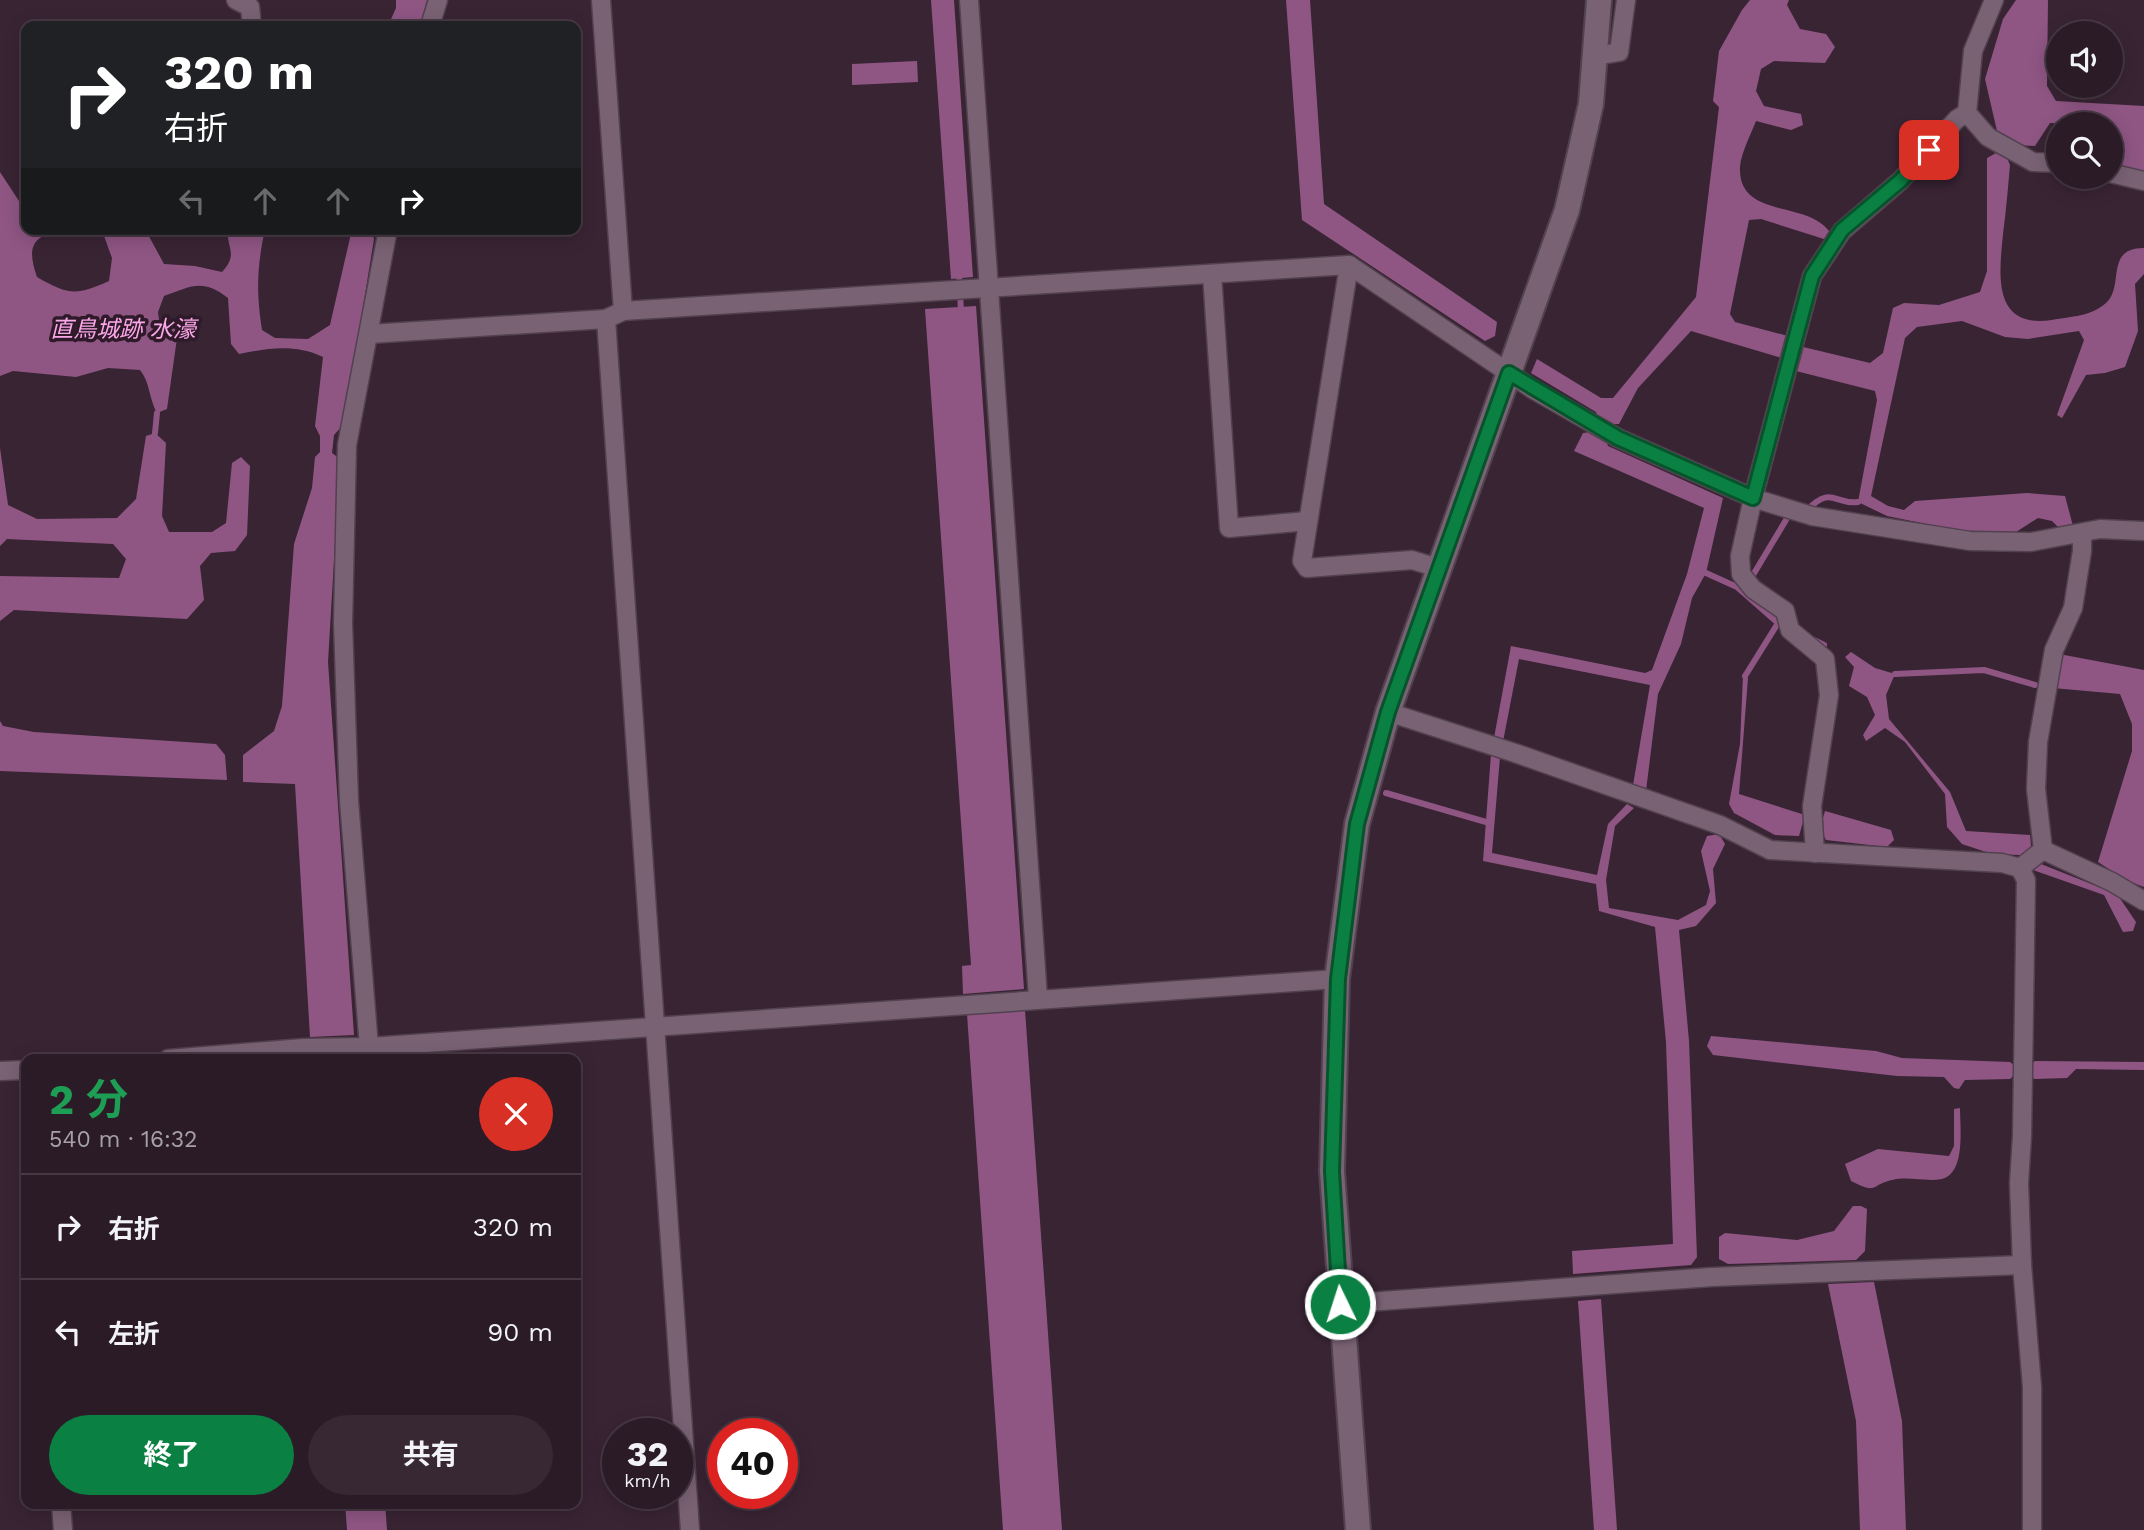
<!DOCTYPE html>
<html lang="ja">
<meta charset="utf-8">
<style>
:root{--surface:#2b1b27;--page:#372833;--text:#f1f3f6;--muted:#a6a1a7;--line:#473944;--accent:#0b8043}
body{margin:0;font-family:"Work Sans","Noto Sans JP",sans-serif;background:var(--page);color:var(--text);height:100vh;display:flex;flex-direction:column;font-size:26px;white-space:nowrap}
*{box-sizing:border-box;margin:0}
p{font-size:23px;color:var(--muted)}
.icon{flex:none;width:38px;height:38px;fill:none;stroke:currentColor;stroke-width:2;stroke-linecap:round;stroke-linejoin:round}
.map{position:relative;flex:1;overflow:hidden}
.panel{position:absolute;left:21px;top:1054px;width:560px;height:455px;display:flex;flex-direction:column;background:var(--surface);border-radius:14px;box-shadow:0 4px 18px #0003,0 0 0 2px var(--line)}
.panel>*{flex:none}
.guide{position:absolute;left:21px;top:21px;width:560px;height:214px;border-radius:14px;box-shadow:0 4px 18px #0003,0 0 0 2px var(--line);background:#202124;color:#fff;overflow:hidden}
.fabs{position:absolute;left:2046px;top:21px;display:grid;gap:14px}
.fabs a{display:grid;place-items:center;width:77px;height:77px;border-radius:50%;background:var(--surface);box-shadow:0 4px 18px #0003,0 0 0 2px var(--line);font-size:35px}
.speed{position:absolute;left:602px;top:1418px;display:flex;gap:14px;font-size:35px;font-weight:700;text-align:center}
.speed>*{display:grid;place-content:center;width:91px;height:91px;border-radius:50%;background:var(--surface);box-shadow:0 4px 18px #0003,0 0 0 2px var(--line);line-height:1}
.speed small{font-size:18px;font-weight:400}
.speed .limit{border:10px solid #d22;background:#fff;color:#111}
.pin{position:absolute;display:grid;place-items:center;width:60px;height:60px;color:#fff;margin:-30px;border-radius:14px;box-shadow:0 4px 10px #0006}
.me{position:absolute;width:77px;margin:-38px;rotate:356deg;stroke-linejoin:round;filter:drop-shadow(0 0 5px #0008)}
.turn{display:flex;align-items:center;gap:24px;height:147px;padding:0 28px;font-size:32px}
.turn .icon{width:91px;height:91px;stroke-width:2.5}
.turn b{display:block;font-size:49px;line-height:60px}
.lanes{display:flex;align-items:center;height:66px;padding:0 28px;background:#0003;justify-content:center;gap:35px;direction:ltr}
.lanes .off{opacity:.35}
.round{display:grid;place-items:center;flex:none;width:74px;height:74px;border-radius:37px;background:var(--page)}
.overview{display:flex;align-items:center;justify-content:space-between;height:119px;padding:0 28px}
h1{font-size:42px;font-weight:700;line-height:52px;color:#1e9e55}
.primary-button{display:flex;gap:14px;margin-top:auto;padding:14px 28px}
.primary-button a{flex:1;height:80px;border-radius:42px;background:var(--accent);color:#fff;font-size:28px;font-weight:700;line-height:80px;text-align:center}
.primary-button a+a{background:var(--page);color:var(--text)}
ul{padding:0;list-style:none}
li{display:flex;align-items:center;gap:21px;height:105px;padding:0 28px;border-top:2px solid var(--line)}
li div{flex:1}
li b{display:block;font-size:26px}
li em{font-style:normal}
.map>svg:first-child{display:block}
.water{fill:#8f5684;fill-rule:evenodd}
.lines{fill:none;stroke-linecap:round;stroke-linejoin:round}
.stream{stroke:#8f5684;stroke-width:6}
.street-casing{stroke:#52414e;stroke-width:21}
.secondary-casing{stroke:#52414e;stroke-width:28}
.street{stroke:#7a6275;stroke-width:18}
.secondary{stroke:#7a6275;stroke-width:24}
.route-casing{stroke:#07532c;stroke-width:18}
.route{stroke:#0b8043;stroke-width:12}
.labels{text-anchor:middle;stroke-width:7;stroke-linejoin:round;paint-order:stroke}
.water-label{font-size:23px;font-style:italic;fill:#faa6e8;stroke:#2f1a2a}
</style>
<div class="map">
<svg width="2144" height="1530" viewBox="0 0 2144 1530">
<rect width="100%" height="100%" fill="#392434"/>
<g class="water">
<polygon points="396,0 427,0 420,26 388,26 396,8"/>
<polygon points="931,0 954,0 973,277 951,279"/>
<polygon points="1286,0 1310,0 1324,204 1497,322 1495,336 1485,341 1302,220"/>
<path d="M1750 0H1789L1787 5 1800 29 1826 34 1835 47 1825 63 1774 61 1761 69 1756 91 1764 106 1801 114 1803 125 1791 130 1756 121C1751 134 1741 153 1740 167 1738 219 1806 200 1829 231L1824 239 1761 219 1749 220 1730 314 1735 322 1788 336 1799 346 1870 363 1883 353 1893 308 1904 303 1939 305 1980 292 1987 271V158L1996 153 2006 156 2010 165C2008 188 2006 211 2003 234 1999 275 1992 329 2052 320 2072 316 2090 317 2106 303 2125 286 2104 248 2144 248V274L2135 284 2138 331 2125 367 2105 373 2086 375 2062 418 2057 415 2084 340 2079 331 2028 339 2005 337 1962 321 1917 327 1905 338 1871 496 1888 506 1904 510 1915 501 2027 493 2065 496 2073 526 2060 529 2052 521 2038 518 2016 532 1971 533 1887 516 1858 502 1877 400 1875 391 1796 371 1795 362 1691 331 1638 388 1619 424H1609L1598 418 1596 412 1531 373 1537 359 1601 398H1613L1696 297 1719 107 1713 101 1719 51 1742 10Z"/>
<polygon points="2016,0 2048,0 2047,86 2056,101 2144,106 2144,173 2111,166 2110,124 2050,123 2035,146 2017,145 1997,131 1985,79 2003,19"/>
<polygon points="917,61 918,82 852,85 852,64"/>
<path d="M0 172 19 201 26 199V229H61C31 237 27 248 37 277 68 295 76 296 109 281L112 258 104 236 82 229H145L164 264 195 266 222 272C239 254 226 248 228 229H265C257 267 256 291 262 330L275 338 308 339 330 325 352 229H370L374 239 344 424 334 435 332 453 340 459 328 662 354 1035 310 1037 295 784 243 782V755L274 731 282 706 294 544 312 488 315 457 320 452V436L315 426 323 357C295 344 269 348 239 354L231 344 228 298C203 278 191 286 164 296L158 312 159 320 178 331 167 409 157 413C149 399 150 382 140 370L108 368 76 377 13 371 0 376ZM81 317 86 328 79 340 68 339 60 331 64 319Z"/>
<polygon points="976,306 1024,989 963,994 962,966 971,965 925,309"/>
<polygon points="1590,432 1606,439 1608,446 1723,498 1706,573 1692,598 1681,644 1658,694 1646,791 1633,785 1650,685 1519,659 1500,757 1492,853 1597,875 1608,824 1627,804 1634,808 1615,826 1606,880 1609,908 1678,920 1706,905 1710,891 1701,851 1707,836 1719,834 1725,844 1713,869 1716,903 1696,926 1679,930 1689,1041 1697,1257 1691,1265 1573,1274 1572,1251 1673,1244 1666,1042 1655,927 1599,911 1596,884 1483,861 1491,754 1511,646 1645,673 1652,670 1687,574 1704,508 1574,451 1583,433"/>
<polygon points="155,433 166,443 162,516 169,532 212,532 226,523 232,463 241,457 250,466 247,535 235,551 211,553 200,566 204,600 187,619 14,610 0,621 0,576 119,578 126,559 113,544 7,539 0,546 0,448 8,505 37,519 117,518 136,499 146,436"/>
<polygon points="1851,652 1875,668 1895,674 1886,695 1889,719 1950,792 1966,831 2030,835 2031,846 2028,852 2041,864 2109,891 2118,875 2098,862 2132,751 2132,724 2120,694 2053,688 2059,654 2144,670 2144,887 2125,880 2117,894 2136,922 2133,931 2123,932 2104,895 2033,870 2020,855 1992,854 1962,844 1947,827 1945,794 1905,742 1885,728 1866,741 1863,735 1875,715 1867,697 1849,686 1854,667 1845,657"/>
<polygon points="1743,675 1748,678 1739,794 1805,815 1799,836 1775,835 1734,813 1729,804 1740,744"/>
<polygon points="0,721 3,726 34,732 216,744 225,755 227,780 0,771"/>
<polygon points="1825,811 1891,830 1894,840 1887,847 1826,840 1820,828"/>
<polygon points="1025,1010 1062,1530 1003,1530 967,1014"/>
<polygon points="1711,1036 1876,1051 1902,1058 2010,1062 2016,1067 2029,1067 2035,1061 2144,1062 2144,1070 2076,1069 2067,1078 2034,1079 2029,1073 2015,1074 2010,1079 1965,1080 1959,1089 1954,1088 1944,1077 1897,1076 1713,1055 1707,1046"/>
<path d="M1960 1108C1960 1127 1966 1173 1942 1179 1926 1182 1908 1176 1892 1180 1870 1185 1878 1195 1851 1181L1845 1164 1878 1149 1949 1156 1954 1146V1109Z"/>
<polygon points="1853,1206 1861,1206 1867,1209 1865,1251 1856,1260 1728,1264 1719,1259 1719,1237 1725,1233 1797,1240 1834,1231"/>
<polygon points="1874,1282 1902,1421 1906,1530 1860,1530 1856,1421 1828,1284"/>
<polygon points="1601,1299 1617,1530 1594,1530 1578,1301"/>
<polygon points="345,1503 385,1503 387,1530 347,1530"/>
</g>
<g class="lines">
<g class="stream">
<polyline points="959,271 961,312"/>
<polyline points="155,433 157,413"/>
<path d="M1807 510C1832 485 1834 505 1858 502"/>
<polyline points="1706,573 1737,587 1778,623 1745,676"/>
<polyline points="1753,575 1786,520"/>
<polyline points="1812,639 1824,645"/>
<polyline points="1895,674 1984,670 2035,685"/>
<polyline points="1386,793 1486,822"/>
</g>
<defs>
<g id="street">
<polyline points="236,0 250,7 252,26"/>
<polyline points="601,0 623,311"/>
<polyline points="969,0 1038,998"/>
<polyline points="1994,0 1973,51 1967,113 1988,137 2033,162 2058,163"/>
<polyline points="430,26 438,0"/>
<polyline points="1596,56 1619,52 1626,0"/>
<polyline points="2110,173 2144,181"/>
<polyline points="1349,265 1302,561 1307,568 1412,560 1438,568"/>
<polyline points="1212,274 1229,528 1308,521"/>
<polyline points="606,319 690,1530"/>
<polyline points="369,334 606,319 623,311 1349,265 1534,390 1618,438 1753,498 1812,516 1970,541 2031,542 2100,529 2144,531"/>
<polyline points="1388,712 1515,753 1720,825 1770,850 2002,863 2020,868"/>
<polyline points="2043,850 2112,882 2144,901"/>
<polyline points="1815,853 1812,806 1829,695 1825,659 1790,630 1785,611 1753,589 1741,574 1740,556 1753,498 1812,276 1842,231 1900,181 1957,119 1967,113"/>
<polyline points="369,1047 349,801 343,623 347,445 388,229"/>
<polyline points="168,1059 304,1048 369,1047 1337,979"/>
<polyline points="0,1071 26,1070"/>
<polyline points="1340,1304 1712,1277 2022,1265"/>
<polyline points="61,1503 63,1530"/>
<polyline points="2032,1530 2032,1387 2022,1265 2019,1183 2022,1136 2026,880 2020,868 2043,850 2036,789 2038,742 2054,650 2073,608 2082,551 2082,534"/>
</g>
<polyline id="secondary" points="1358,1530 1332,1171 1337,979 1357,824 1388,712 1567,210 1591,104 1599,0"/>
</defs>
<use href="#street" class="street-casing"/>
<use href="#secondary" class="secondary-casing"/>
<use href="#street" class="street"/>
<use href="#secondary" class="secondary"/>
</g>
<g class="lines">
<defs>
<polyline id="route" points="1340,1304 1332,1171 1338,979 1357,824 1388,712 1509,373 1618,438 1753,498 1812,276 1842,230 1900,181 1929,150"/>
</defs>
<use href="#route" class="route-casing"/>
<use href="#route" class="route"/>
</g>
<g class="labels">
<g class="water-label">
<text x="123" y="337">直鳥城跡 水濠</text>
</g>
</g>
</svg>
<div class="fabs">
<a><svg class="icon" aria-label="sound" viewBox="0 0 24 24"><path d="M4 9h4l5-4v14l-5-4H4zM17 9q2 3 0 6"/></svg></a>
<a><svg class="icon" aria-label="search" viewBox="0 0 24 24"><circle cx="10" cy="10" r="6"/><path d="M15 15l6 6"/></svg></a>
</div>
<div class="speed"><div>32<small>km/h</small></div><div class="limit">40</div></div>
<div class="pin" style="left:1929px;top:150px;background:#d93025"><svg class="icon" aria-label="arrive" viewBox="0 0 24 24"><path d="M6 21V4h12l-3 4 3 4H6"/></svg></div>
<svg class="me" style="left:1340px;top:1304px" viewBox="-20 -20 40 40"><circle r="17" fill="#0b8043" stroke="#fff" stroke-width="3"/><path d="M0-11L8 9 0 5-8 9z" fill="#fff"/></svg>
<div class="guide">
<div class="turn"><svg class="icon" aria-label="right" viewBox="0 0 24 24"><path d="M7 20v-9h11M14 6l5 5-5 5"/></svg><div><b>320 m</b>右折</div></div>
<div class="lanes"><svg class="icon off" aria-label="left" viewBox="0 0 24 24"><path d="M17 20v-9H6M10 6l-5 5 5 5"/></svg><svg class="icon off" aria-label="ahead" viewBox="0 0 24 24"><path d="M12 20V5M6 11l6-6 6 6"/></svg><svg class="icon off" aria-label="ahead" viewBox="0 0 24 24"><path d="M12 20V5M6 11l6-6 6 6"/></svg><svg class="icon" aria-label="right" viewBox="0 0 24 24"><path d="M7 20v-9h11M14 6l5 5-5 5"/></svg></div>
</div>
<section class="panel">
<div class="overview"><div><h1>2 分</h1><p>540 m · 16:32</p></div><a class="round" style="background:#d93025;color:#fff"><svg class="icon" aria-label="close" viewBox="0 0 24 24"><path d="M6 6l12 12M18 6L6 18"/></svg></a></div>
<ul>
<li><svg class="icon" aria-label="right" viewBox="0 0 24 24"><path d="M7 20v-9h11M14 6l5 5-5 5"/></svg><div><b>右折</b></div><em>320 m</em></li>
<li><svg class="icon" aria-label="left" viewBox="0 0 24 24"><path d="M17 20v-9H6M10 6l-5 5 5 5"/></svg><div><b>左折</b></div><em>90 m</em></li>
</ul>
<div class="primary-button"><a>終了</a><a>共有</a></div>
</section>
</div>
